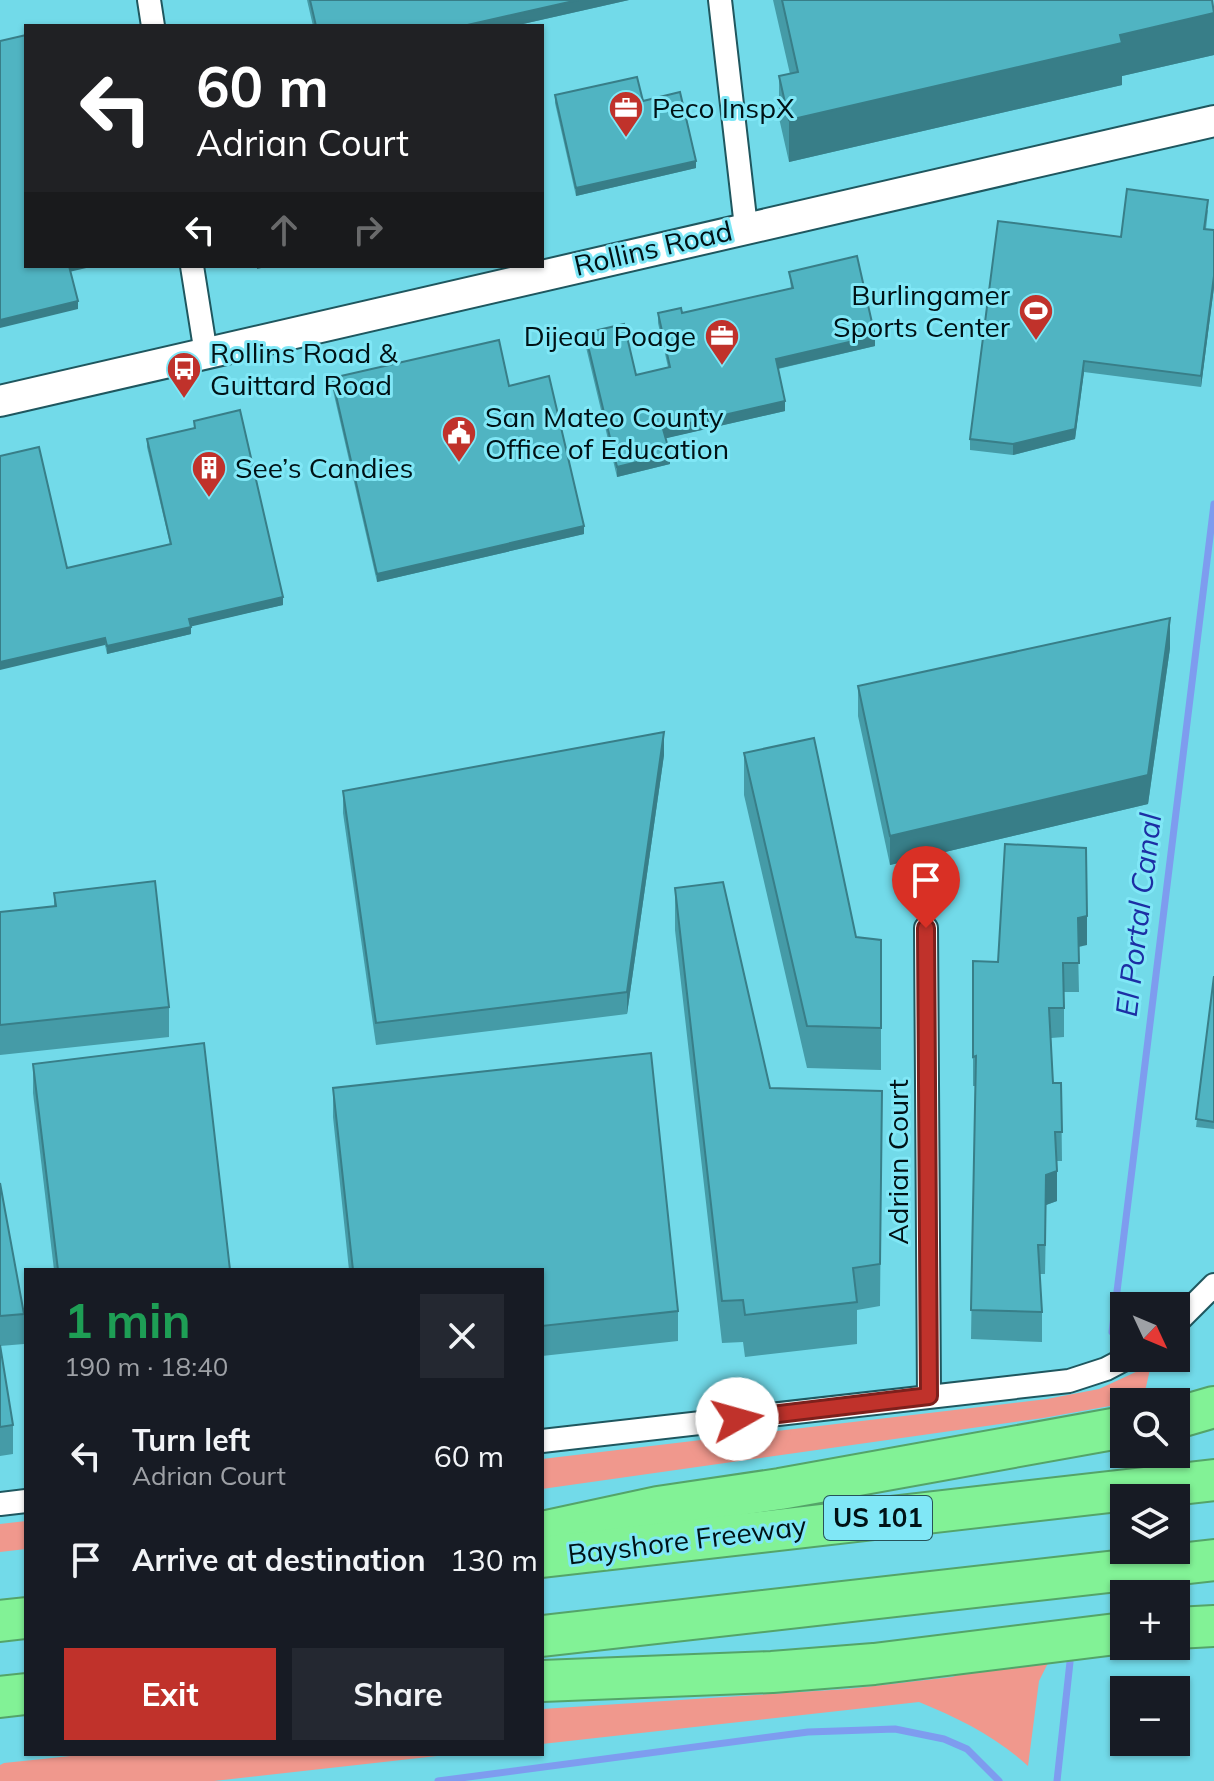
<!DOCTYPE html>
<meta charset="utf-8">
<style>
:root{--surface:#171b24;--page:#242831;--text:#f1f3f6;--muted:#9ea1a6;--accent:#c0322b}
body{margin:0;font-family:Mulish,sans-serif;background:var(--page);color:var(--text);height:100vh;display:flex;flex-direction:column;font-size:30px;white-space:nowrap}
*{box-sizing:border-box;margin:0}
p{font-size:26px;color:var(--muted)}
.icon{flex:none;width:44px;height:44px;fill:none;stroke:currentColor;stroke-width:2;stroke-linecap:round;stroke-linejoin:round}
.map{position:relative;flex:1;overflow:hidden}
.panel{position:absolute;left:24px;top:1268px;width:520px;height:488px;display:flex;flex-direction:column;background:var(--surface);border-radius:0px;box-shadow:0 2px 6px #0004}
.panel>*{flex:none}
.banner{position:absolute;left:24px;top:24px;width:520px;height:244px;border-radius:0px;box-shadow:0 2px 6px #0004;background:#202124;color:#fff;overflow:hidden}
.needle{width:52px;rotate:134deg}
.fabs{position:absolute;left:1110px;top:1292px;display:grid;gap:16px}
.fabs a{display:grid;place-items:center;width:80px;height:80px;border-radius:0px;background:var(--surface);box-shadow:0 2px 6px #0004;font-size:40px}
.pin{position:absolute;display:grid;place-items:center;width:68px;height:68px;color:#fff;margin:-82px -34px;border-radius:50% 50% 50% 0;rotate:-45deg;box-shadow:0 0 8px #0007}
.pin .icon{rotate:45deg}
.me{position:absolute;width:88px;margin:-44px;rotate:83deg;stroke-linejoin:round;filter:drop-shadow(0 0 6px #0008)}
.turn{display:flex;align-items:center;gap:28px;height:168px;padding:0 40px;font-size:36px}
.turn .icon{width:104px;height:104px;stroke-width:2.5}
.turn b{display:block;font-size:56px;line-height:68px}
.lanes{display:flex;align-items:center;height:76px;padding:0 40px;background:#0003;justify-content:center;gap:40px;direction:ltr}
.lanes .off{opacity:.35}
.round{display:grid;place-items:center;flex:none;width:84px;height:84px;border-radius:0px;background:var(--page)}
.headline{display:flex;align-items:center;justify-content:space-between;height:136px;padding:0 40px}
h1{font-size:48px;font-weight:700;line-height:60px;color:#1e9e55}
.button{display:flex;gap:16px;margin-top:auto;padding:16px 40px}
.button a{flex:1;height:92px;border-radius:0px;background:var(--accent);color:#fff;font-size:32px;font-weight:700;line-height:92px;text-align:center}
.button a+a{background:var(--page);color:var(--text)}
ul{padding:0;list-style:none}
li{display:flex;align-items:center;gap:24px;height:104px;padding:0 40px}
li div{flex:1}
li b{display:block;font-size:30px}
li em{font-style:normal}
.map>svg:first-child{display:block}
.green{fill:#f0988d}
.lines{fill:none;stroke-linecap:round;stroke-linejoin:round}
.stream{stroke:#7e9cef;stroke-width:7}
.street-casing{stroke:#1f575f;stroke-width:26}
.secondary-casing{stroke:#1f575f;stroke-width:34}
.highway-casing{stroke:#54a469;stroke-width:44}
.street{stroke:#fff;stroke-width:22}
.secondary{stroke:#fff;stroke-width:30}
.highway{stroke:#82f296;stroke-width:40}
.wall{fill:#459ba7}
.shaded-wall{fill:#387e88}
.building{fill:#50b4c2;stroke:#387e88;stroke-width:2}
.route-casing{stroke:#7d201c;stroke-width:20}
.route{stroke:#c0322b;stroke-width:14}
.labels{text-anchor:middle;stroke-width:6;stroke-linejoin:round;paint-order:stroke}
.shield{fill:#80e7f6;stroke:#265259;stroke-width:2}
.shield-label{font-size:26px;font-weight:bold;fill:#001216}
.poi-label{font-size:28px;fill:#001216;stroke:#80e7f6;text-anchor:start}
.street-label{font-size:28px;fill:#001216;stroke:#80e7f6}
.water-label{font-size:30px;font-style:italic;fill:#1c2ea4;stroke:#80e7f6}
</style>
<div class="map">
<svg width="1214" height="1781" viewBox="0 0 1214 1781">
<rect width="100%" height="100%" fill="#72dae9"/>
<g class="green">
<polygon points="1151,1365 1143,1400 1043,1418 542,1489 542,1459 1047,1399 1099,1389"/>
<polygon points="26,1521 26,1549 0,1552 0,1524"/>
<path d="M1051 1657 1039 1681 1028 1766C995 1736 960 1719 919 1702L542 1744V1709L847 1689 952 1677 990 1665Z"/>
<polygon points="90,1754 455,1754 214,1781 0,1781 0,1765 4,1763"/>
</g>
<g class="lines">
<g class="stream">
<polyline points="1112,1332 1214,504"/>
<polyline points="438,1781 808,1732 895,1729 944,1739 967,1749 999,1781"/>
<polyline points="1057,1781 1070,1662"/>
</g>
<defs>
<g id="street">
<polyline points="149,0 153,26"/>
<polyline points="720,0 746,227"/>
<polyline points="192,266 206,354"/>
<polyline points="926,928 929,1396"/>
<polyline points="1176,1323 1214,1285"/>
<polyline points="542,1441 1069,1381 1106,1369 1127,1358"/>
<polyline points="0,1504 26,1501"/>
</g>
<polyline id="secondary" points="0,401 1214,121"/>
<g id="highway">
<polyline points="1176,1418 1214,1407"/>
<polyline points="542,1532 658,1507 780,1489 1124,1427"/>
<polyline points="542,1557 1214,1480"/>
<polyline points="0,1621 26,1618"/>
<polyline points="1176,1628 1214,1626"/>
<polyline points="542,1636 1214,1560"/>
<polyline points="542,1681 772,1672 874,1664 1124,1633"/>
<polyline points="0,1697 26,1694"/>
</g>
</defs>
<use href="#street" class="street-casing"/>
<use href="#secondary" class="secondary-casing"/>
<use href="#highway" class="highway-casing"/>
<use href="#street" class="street"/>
<use href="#secondary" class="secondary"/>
<use href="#highway" class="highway"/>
</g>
<g class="wall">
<polygon points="307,0 629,0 514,26 313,26"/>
<polygon points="773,0 1212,0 1214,10 1214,55 1122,76 1122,85 789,162 779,118 779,76 790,74"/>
<polygon points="555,95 696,168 576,196 555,103"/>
<polygon points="1208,210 1206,229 1214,230 1214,287 1201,387 1084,372 1075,439 1013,455 970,450 970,439 1121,237"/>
<polygon points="789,272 875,346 778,369 785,411 666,438 670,464 617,477 585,343 585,333 636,375 668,367 658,323 658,313 682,313 791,288"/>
<polygon points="332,378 509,386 584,534 377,582 332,386"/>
<polygon points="194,421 283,605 190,626 191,634 107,654 105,645 67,568 170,544 147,447 147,439 194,429"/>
<polygon points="1170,648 1148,804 890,865 858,716 858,686"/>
<polygon points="744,753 856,937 881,940 881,1070 807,1068 744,795"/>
<polygon points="664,755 627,1014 376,1045 343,813 343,791"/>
<polygon points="675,888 770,1088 882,1091 880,1306 857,1310 857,1344 745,1357 743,1342 722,1343 675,930"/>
<polygon points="54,893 169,1007 169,1037 0,1055 0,912 54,906"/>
<polygon points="1087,945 1078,947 1079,992 1064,992 1064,1037 1051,1038 1053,1083 1061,1083 1062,1161 1057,1161 1057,1201 1046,1205 1045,1274 1040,1274 1042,1312 1042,1342 971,1339 975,1086 973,1086 973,961 998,962"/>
<polygon points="1214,976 1214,1129 1196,1127"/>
<polygon points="33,1064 230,1270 54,1270 33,1093"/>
<polygon points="333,1088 678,1311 678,1341 542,1356 542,1270 349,1270 333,1117"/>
<polygon points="0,1183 24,1314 24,1344 0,1346 13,1425 13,1454 0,1456"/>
</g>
<g class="shaded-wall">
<polygon points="578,0 629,0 514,26 463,26"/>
<polygon points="1214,13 1214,55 1122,76 1122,85 789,162 789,120 1120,35"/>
<polygon points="696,161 696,168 576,196 576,188"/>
<polygon points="69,266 95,266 69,272"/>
<polygon points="257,266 270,266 257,269"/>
<polygon points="1214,276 1214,287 1201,387 1201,376"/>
<polygon points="78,301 78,309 0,328 0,320"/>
<polygon points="875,336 875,346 776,369 776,359"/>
<polygon points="1084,361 1084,372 1075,439 1013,455 1013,444"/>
<polygon points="785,401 785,411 663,439 663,429"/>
<polygon points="670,454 670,464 617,477 617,467"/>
<polygon points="584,526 584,534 377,582 377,574"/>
<polygon points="283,597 283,605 189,627 189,619"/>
<polygon points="1170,618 1170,648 1148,804 890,865 890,836"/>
<polygon points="191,627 191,634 107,654 107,646"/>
<polygon points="105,638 105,645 0,670 0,662"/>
<polygon points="664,732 664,755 627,1014 627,992"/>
<polygon points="1087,916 1087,945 1078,947 1078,918"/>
<polygon points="1057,1171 1057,1201 1046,1205 1045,1274 1046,1175"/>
</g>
<g class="building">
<polygon points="310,0 578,0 463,26 316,26"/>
<polygon points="782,0 1212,0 1214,13 1120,35 1122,43 789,120 779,76 798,72"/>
<polygon points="26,35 26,266 69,266 78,301 0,320 0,41"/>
<polygon points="637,77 643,101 680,92 696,161 576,188 555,95"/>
<polygon points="1127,189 1208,200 1204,229 1214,230 1214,276 1201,376 1084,361 1075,429 1013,444 970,439 998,221 1121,237"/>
<polygon points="857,256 875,336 776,359 785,401 663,429 670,454 617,467 585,333 624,324 636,375 670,367 658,313 681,308 682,313 793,288 789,272"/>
<polygon points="499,340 509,386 549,376 584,526 377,574 332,378"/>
<polygon points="240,410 283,597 189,619 191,627 107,646 105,638 0,662 0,456 39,447 67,568 171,544 147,439 195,428 194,421"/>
<polygon points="1170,618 1148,775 890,836 858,686"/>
<polygon points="664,732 627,992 376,1023 343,791"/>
<polygon points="814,738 856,937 881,940 881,1028 807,1026 744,753"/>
<polygon points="1005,844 1086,848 1087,916 1078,918 1079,963 1063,963 1064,1008 1049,1008 1053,1083 1061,1083 1062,1132 1055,1132 1057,1171 1046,1175 1045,1245 1038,1245 1042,1312 971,1310 976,1056 973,1057 973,961 998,962"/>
<polygon points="155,881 169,1007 0,1025 0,912 56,906 54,893"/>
<polygon points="723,882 770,1088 882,1091 880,1264 853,1268 857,1302 745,1315 743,1300 722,1301 675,888"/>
<polygon points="1214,976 1214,1122 1196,1119"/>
<polygon points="204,1043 230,1270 58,1270 33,1064"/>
<polygon points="651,1053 678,1311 542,1326 542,1270 353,1270 333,1088"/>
<polygon points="0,1183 24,1314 0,1316"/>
<polygon points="0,1345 13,1425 0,1427"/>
</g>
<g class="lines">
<defs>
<polyline id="route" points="737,1419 929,1396 926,928"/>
</defs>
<use href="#route" class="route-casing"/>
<use href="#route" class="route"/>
</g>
<defs>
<symbol id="office-pin" viewBox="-11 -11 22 30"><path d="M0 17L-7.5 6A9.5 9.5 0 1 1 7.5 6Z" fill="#c0322b" stroke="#80e7f6"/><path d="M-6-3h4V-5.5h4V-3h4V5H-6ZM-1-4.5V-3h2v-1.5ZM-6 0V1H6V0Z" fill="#fff"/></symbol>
<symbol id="stadium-pin" viewBox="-11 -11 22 30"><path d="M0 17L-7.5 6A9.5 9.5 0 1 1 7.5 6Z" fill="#c0322b" stroke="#80e7f6"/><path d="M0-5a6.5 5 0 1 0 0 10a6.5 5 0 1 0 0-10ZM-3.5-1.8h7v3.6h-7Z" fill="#fff"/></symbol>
<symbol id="bus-pin" viewBox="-11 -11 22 30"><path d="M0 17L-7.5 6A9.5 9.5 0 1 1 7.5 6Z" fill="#c0322b" stroke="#80e7f6"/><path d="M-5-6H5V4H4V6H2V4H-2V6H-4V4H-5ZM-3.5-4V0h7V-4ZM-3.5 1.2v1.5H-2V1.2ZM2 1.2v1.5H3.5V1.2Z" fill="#fff"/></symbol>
<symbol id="civic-pin" viewBox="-11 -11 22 30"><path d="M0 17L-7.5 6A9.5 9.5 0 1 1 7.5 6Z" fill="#c0322b" stroke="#80e7f6"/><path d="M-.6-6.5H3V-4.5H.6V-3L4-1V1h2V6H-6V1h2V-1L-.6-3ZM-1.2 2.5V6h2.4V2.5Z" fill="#fff"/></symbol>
<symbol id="building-pin" viewBox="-11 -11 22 30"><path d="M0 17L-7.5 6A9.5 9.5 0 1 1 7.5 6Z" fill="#c0322b" stroke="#80e7f6"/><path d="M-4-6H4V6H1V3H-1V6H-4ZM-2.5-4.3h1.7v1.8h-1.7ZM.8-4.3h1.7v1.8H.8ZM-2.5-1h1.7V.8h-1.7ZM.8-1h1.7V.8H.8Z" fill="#fff"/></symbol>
</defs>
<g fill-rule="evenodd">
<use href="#office-pin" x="606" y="88" width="40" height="54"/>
<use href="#stadium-pin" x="1016" y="291" width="40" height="54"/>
<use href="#office-pin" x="702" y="316" width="40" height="54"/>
<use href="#bus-pin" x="164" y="349" width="40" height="54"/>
<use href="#civic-pin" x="439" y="413" width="40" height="54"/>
<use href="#building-pin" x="189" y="448" width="40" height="54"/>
</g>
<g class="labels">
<rect class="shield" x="824" y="1496" width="108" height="44" rx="6"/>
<g class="shield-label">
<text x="878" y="1527">US 101</text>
</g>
<g class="poi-label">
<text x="652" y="118">Peco InspX</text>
<text x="1010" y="305" text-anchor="end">Burlingamer<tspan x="1010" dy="32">Sports Center</tspan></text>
<text x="696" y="346" text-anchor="end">Dijeau Poage</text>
<text x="210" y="363">Rollins Road &amp;<tspan x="210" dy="32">Guittard Road</tspan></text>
<text x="485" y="427">San Mateo County<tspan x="485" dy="32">Office of Education</tspan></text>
<text x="235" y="478">See’s Candies</text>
</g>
<g class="street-label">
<text transform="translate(653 248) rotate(-13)" y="10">Rollins Road</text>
<text transform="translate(898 1162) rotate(-90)" y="10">Adrian Court</text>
<text transform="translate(687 1540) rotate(-7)" y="10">Bayshore Freeway</text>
</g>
<g class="water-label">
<text transform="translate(1139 915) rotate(-83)" y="10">El Portal Canal</text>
</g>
</g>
</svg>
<div class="fabs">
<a><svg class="needle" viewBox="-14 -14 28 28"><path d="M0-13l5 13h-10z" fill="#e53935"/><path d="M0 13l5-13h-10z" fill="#9ea1a6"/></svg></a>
<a><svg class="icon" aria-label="search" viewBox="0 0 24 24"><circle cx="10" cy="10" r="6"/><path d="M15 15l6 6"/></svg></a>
<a><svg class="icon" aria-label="layers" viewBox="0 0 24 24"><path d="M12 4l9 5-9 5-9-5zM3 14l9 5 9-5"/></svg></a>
<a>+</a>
<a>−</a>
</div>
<div class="pin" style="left:926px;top:928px;background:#d93025"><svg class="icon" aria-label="arrive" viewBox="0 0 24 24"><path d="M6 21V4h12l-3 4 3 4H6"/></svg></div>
<svg class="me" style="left:737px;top:1419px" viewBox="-20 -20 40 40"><circle r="19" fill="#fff"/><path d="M0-13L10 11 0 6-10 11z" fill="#c0322b"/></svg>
<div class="banner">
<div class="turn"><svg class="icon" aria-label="left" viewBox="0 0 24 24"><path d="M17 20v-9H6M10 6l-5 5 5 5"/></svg><div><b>60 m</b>Adrian Court</div></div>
<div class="lanes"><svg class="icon" aria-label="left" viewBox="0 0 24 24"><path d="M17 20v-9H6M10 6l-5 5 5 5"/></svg><svg class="icon off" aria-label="ahead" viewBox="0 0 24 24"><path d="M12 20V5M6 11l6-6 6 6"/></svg><svg class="icon off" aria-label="right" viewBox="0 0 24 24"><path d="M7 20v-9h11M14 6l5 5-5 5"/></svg></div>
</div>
<section class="panel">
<div class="headline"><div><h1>1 min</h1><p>190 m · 18:40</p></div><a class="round"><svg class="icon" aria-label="close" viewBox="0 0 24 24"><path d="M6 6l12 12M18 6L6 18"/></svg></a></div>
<ul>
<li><svg class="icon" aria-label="left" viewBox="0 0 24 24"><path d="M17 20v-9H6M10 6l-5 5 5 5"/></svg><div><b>Turn left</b><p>Adrian Court</p></div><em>60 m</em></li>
<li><svg class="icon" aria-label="arrive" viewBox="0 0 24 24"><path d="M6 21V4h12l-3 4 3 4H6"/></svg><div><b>Arrive at destination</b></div><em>130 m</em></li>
</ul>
<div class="button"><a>Exit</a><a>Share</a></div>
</section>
</div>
